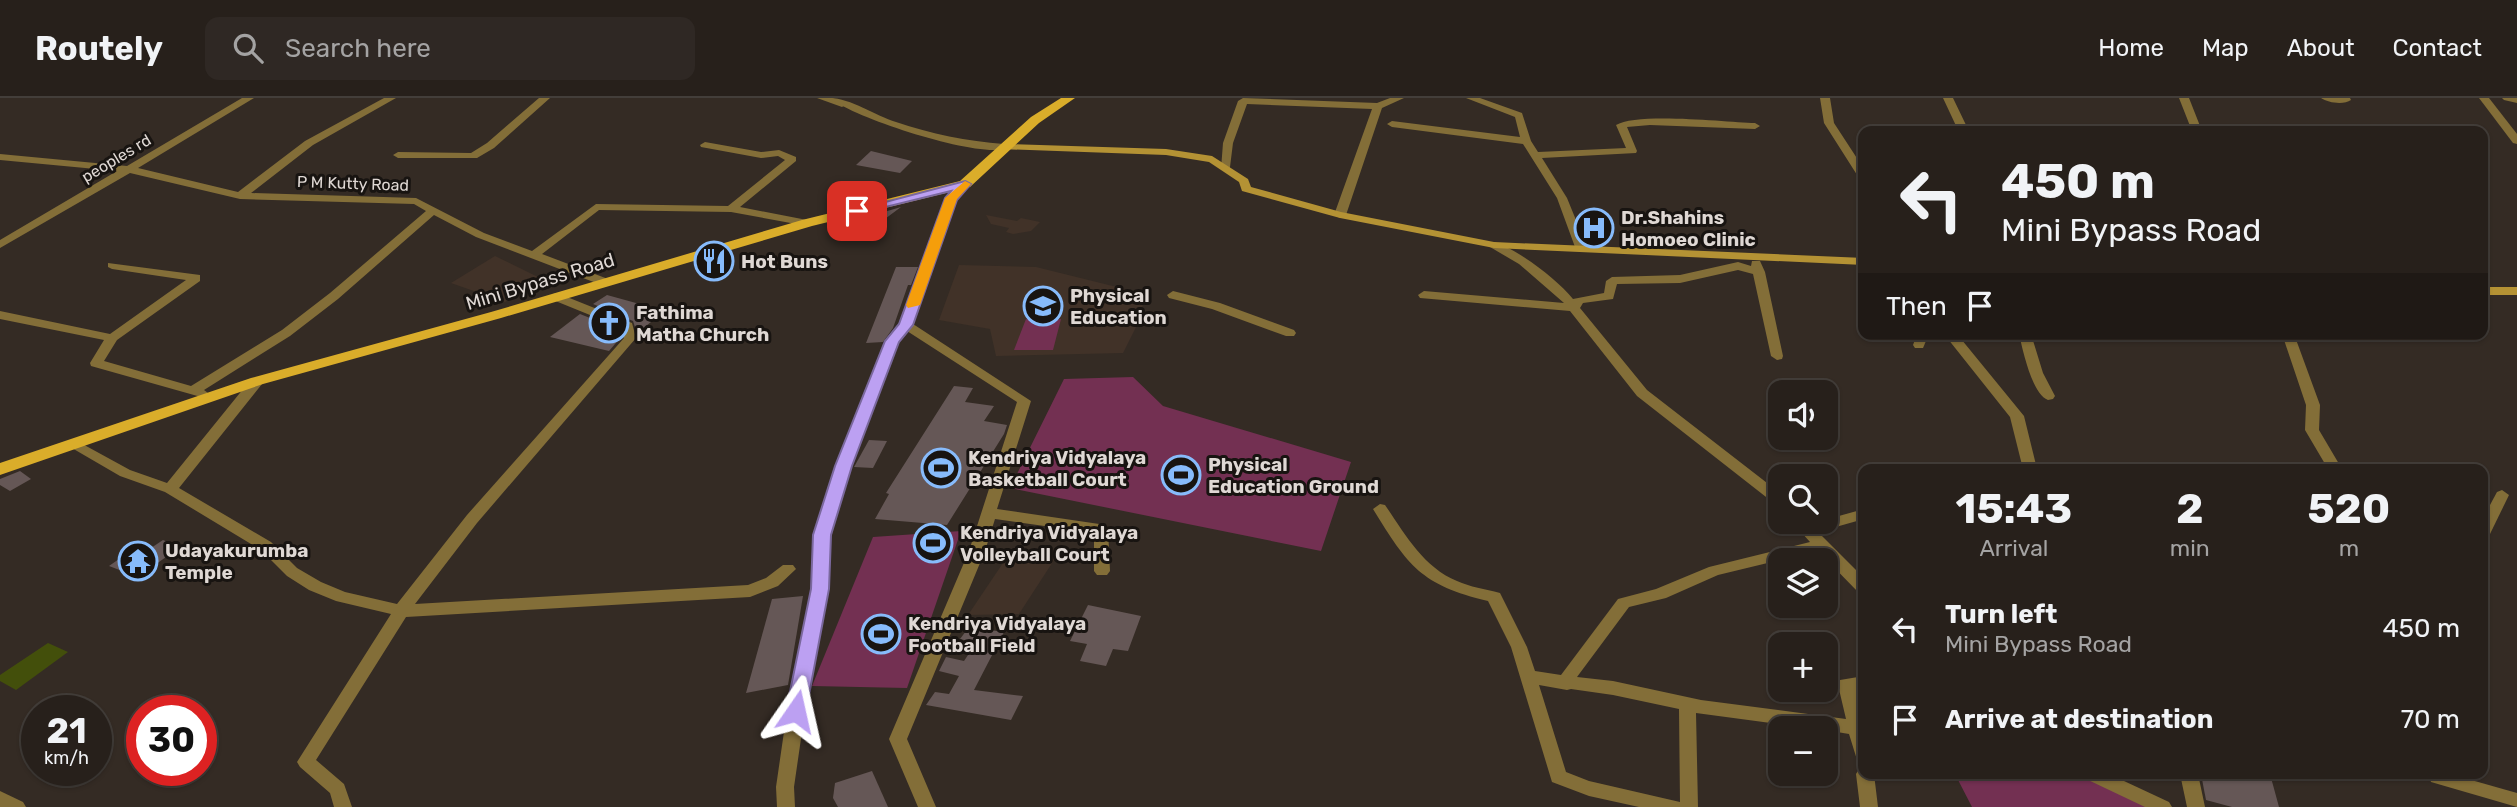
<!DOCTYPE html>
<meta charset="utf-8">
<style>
:root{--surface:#27201b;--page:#2f2824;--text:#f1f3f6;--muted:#a4a3a3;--line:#433e3a}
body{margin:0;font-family:Rubik,sans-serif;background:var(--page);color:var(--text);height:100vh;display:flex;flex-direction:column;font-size:26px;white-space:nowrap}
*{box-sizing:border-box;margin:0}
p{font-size:23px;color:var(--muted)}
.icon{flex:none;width:38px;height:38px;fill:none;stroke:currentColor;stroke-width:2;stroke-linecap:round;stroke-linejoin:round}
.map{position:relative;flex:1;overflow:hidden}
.details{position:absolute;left:1858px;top:366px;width:630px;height:315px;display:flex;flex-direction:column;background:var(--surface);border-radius:14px;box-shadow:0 2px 5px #0004,0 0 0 2px var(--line)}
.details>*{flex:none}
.guide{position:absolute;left:1858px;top:28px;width:630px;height:214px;border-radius:14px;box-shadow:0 2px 5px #0004,0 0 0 2px var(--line);background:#27201b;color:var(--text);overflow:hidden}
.buttons{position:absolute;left:1768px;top:282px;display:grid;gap:14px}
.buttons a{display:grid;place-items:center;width:70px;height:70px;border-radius:14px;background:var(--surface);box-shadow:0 2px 5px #0004,0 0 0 2px var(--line);font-size:35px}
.speed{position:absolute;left:21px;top:597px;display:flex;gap:14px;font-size:35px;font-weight:700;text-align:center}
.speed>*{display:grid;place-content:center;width:91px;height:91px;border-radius:50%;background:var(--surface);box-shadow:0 2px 5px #0004,0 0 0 2px var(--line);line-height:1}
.speed small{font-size:18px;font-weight:400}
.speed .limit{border:10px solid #d22;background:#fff;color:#111}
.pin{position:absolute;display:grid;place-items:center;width:60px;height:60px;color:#fff;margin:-30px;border-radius:14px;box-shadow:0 4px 10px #0006}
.me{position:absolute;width:77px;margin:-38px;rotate:11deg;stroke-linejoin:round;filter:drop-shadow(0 0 5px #0008)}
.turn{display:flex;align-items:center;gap:24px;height:147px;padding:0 28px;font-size:32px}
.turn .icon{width:91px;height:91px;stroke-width:2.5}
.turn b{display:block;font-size:49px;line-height:60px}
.then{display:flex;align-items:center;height:66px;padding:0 28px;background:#0003;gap:14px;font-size:26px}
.eta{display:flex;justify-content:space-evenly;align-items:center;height:119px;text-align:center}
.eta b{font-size:42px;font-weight:700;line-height:49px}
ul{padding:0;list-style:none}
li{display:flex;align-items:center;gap:21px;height:91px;padding:0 28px}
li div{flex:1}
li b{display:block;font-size:26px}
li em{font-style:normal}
header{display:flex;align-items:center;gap:42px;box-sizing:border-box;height:98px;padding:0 35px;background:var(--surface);border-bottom:2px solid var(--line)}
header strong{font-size:33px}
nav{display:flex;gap:38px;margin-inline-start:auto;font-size:24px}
.search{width:490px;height:63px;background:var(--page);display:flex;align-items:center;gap:18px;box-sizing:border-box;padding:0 24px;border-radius:14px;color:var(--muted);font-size:26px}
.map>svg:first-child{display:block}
.built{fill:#413228}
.green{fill:#733052}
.water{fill:#434f0b}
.building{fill:#655756}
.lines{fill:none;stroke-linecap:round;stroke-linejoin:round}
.minor{fill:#836e38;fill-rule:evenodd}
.tertiary{fill:#836e38;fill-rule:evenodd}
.secondary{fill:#b49234;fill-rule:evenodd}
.primary{fill:#daad2a;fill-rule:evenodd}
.route{fill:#bca0f2;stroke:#7a689d;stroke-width:2}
.slow{fill:#f59e0b}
.labels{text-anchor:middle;stroke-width:6;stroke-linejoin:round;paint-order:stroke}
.far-street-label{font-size:16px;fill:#dfd8d4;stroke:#181411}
.poi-label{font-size:19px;font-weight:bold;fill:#dfd8d4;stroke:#181411;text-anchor:start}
.street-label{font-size:19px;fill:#dfd8d4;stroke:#181411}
</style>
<header>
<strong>Routely</strong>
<div class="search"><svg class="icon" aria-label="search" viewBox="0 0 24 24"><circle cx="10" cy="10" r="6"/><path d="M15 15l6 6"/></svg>Search here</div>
<nav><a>Home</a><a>Map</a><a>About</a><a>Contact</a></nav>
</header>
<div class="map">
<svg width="2517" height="709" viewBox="0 0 2517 709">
<rect width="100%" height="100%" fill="#342b24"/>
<g class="built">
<polygon points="986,117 1017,123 1021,120 1040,124 1031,133 1013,136 1006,134 1009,130 991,126"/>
<polygon points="495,158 542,181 505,204 451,185"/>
<polygon points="959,167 1036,169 1145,196 1140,221 1123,255 996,258 990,231 939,222"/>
<polygon points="1056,459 1019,516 968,517 1005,462"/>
</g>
<g class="green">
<polygon points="1026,221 1042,224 1061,221 1053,252 1014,252"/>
<polygon points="1133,279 1163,308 1351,364 1321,453 1010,390 1064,281"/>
<polygon points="961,433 907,590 812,588 873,439"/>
<polygon points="1955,676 2087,676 2159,709 1972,709"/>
</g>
<polygon class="water" points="48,545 68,554 16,592 0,583 0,577"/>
<g class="building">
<polygon points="871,53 912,63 900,75 856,67"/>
<polygon points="901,109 862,138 844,134 851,129 843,126"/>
<polygon points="896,169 918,169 911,187 908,187 893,230 883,244 866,245"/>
<polygon points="607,197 665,213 637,235 633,223 593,206"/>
<polygon points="580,216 620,232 621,239 609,253 550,239"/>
<polygon points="954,288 973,290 965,304 994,308 984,323 1007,327 1004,336 947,427 875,421 889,396 886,395"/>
<polygon points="869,342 887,343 873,370 854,369"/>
<polygon points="20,373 31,381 10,393 0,387 0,381"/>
<polygon points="163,442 180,449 138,479 109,468 129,454 139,458"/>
<polygon points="803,498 788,587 746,595 772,501"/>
<polygon points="1088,507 1141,518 1128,553 1113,551 1106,568 1080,563 1087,546 1070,543"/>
<polygon points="969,529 1004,534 974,592 1023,598 1011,622 926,607 935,594 949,596 959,578 939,573 946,559 964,563 976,545 960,541"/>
<polygon points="872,673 888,709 838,709 833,700 835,685"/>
<polygon points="2201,676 2270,676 2279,709 2232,709 2206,702"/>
</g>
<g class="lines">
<g class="minor">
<polygon points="242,0 254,0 138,70 238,94 305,43 384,0 396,0 313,47 251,95 416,100 484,135 532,153 596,106 728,108 785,62 778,58 761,60 701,49 700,47 705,44 761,54 779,52 796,59 796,63 740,109 807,122 813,125 807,128 731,114 599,112 542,156 608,181 610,184 604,188 476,139 434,117 338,201 290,238 204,292 208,295 201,299 91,268 90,265 104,242 0,221 0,213 110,236 186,182 112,171 108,169 108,165 200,177 200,183 117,242 104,263 191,288 282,232 330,195 426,113 414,106 240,101 130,75 0,150 0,142 117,73 0,62 0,56 127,68"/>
<polygon points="539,0 550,0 494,50 477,60 398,60 393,57 398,54 471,55 487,45"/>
<polygon points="817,0 832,0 847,6 842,9"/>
<polygon points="1243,0 1377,5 1390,0 1404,0 1382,10 1346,117 1340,120 1334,117 1372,11 1247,6 1233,45 1230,69 1229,71 1221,71 1223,45 1238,3"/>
<path d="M1466 0H1480L1522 15 1531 43 1538 54 1626 50 1616 27C1636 14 1727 24 1755 25L1760 28 1755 31 1650 27 1627 29 1637 53 1636 55 1542 60 1567 100 1587 149 1581 152 1575 149 1557 100 1523 46 1392 29 1387 26 1392 23 1520 39 1515 19Z"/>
<polygon points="1820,0 1830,0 1834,25 1864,71 1864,83 1859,80 1824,25"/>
<polygon points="1943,0 1953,0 1966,27 1987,30 1992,33 1958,32"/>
<polygon points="2179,0 2189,0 2202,33 2192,33"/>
<path d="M2321 0H2350L2351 2C2344 7 2328 5 2321 0Z"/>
<polygon points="2479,0 2489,0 2517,36 2517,46 2513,45"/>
<polygon points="2502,0 2517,0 2517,5 2504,2"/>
<polygon points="965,83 970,86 956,101 913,226 1031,303 997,411 1106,427 1108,431 1110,473 1107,477 1097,477 1094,473 1094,435 995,421 985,453 907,641 936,709 918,709 889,641 969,453 1017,304 907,233 898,244 850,368 830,437 828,491 805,613 794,689 795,709 777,709 776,689 787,613 812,491 814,437 836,368 886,243 900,226 946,100 961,84"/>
<path d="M1494 144C1519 152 1557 181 1573 201L1604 195 1606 183 1612 179 1680 177 1738 164 1751 168 1752 163H1760L1765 174 1783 258 1782 261 1777 262 1771 258 1753 176 1738 172 1680 185 1617 186 1613 201 1583 205 1580 210 1647 292 1780 395V408L1775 406 1637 298 1570 213 1420 200 1418 197 1424 193 1564 205 1519 166 1490 149 1488 147Z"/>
<polygon points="1173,193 1220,205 1294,232 1296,235 1294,238 1286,238 1212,211 1169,200 1167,197"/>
<polygon points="557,195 632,225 636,240 477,425 415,506 748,487 766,480 783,467 793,467 796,471 778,488 750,499 406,519 316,662 344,686 352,709 334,709 330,695 300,669 297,664 391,516 336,503 309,492 287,478 261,452 165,394 120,378 65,346 72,342 77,343 130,372 167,385 252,280 262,280 264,283 262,286 179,390 271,444 297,470 321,484 345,494 397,506 467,417 624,240 622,230 553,202 551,199 553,196"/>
<polygon points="1917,236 1929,236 1923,250 1915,250 1913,247"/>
<polygon points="1944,236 1957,236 2024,318 2037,371 2023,371 2010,319"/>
<path d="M2019 236H2031L2043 275 2055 298 2053 301 2048 302C2032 296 2023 253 2019 236Z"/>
<polygon points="2282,236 2294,236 2320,307 2319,332 2342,371 2328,371 2305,332 2306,307"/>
<polygon points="2502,392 2509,397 2490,436 2483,441 2483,420 2497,394"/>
<path d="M1380 406 1385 407C1405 436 1423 469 1457 483 1470 489 1485 491 1500 495L1527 549 1535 573 1561 577 1618 501 1656 491 1709 469 1810 444 1792 424H1807L1810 426 1864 411V421L1818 434 1864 480V496L1858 494 1818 453 1718 477 1666 500 1629 509 1577 579 1613 583 1701 602 1846 621 1838 587 1840 582 1864 578V591L1856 592 1864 624V667L1858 665 1849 636 1825 632V630H1807L1696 615 1698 709H1639L1589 698 1552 684 1511 549 1488 503C1421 487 1408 468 1373 411ZM1539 587 1567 592 1571 591 1613 597 1679 611 1680 704 1589 683 1566 674Z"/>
<polygon points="1864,669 1864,676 1874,676 1878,709 1860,709 1856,676 1859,671"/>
<polygon points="2083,676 2109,676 2169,704 2172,709 2145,709 2086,681"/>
<polygon points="2180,676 2198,676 2205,709 2187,709"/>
<polygon points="2428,676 2450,676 2517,695 2517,709 2431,684"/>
<polygon points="0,693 23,704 26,709 0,709"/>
</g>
<path class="tertiary" d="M830 0C850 0 876 18 896 24 931 36 967 43 1004 46L1009 49C987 64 851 19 830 0Z"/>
<g class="secondary">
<polygon points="1004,46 1166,51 1212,58 1248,81 1251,89 1341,114 1494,144 1864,160 1864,167 1494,150 1340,120 1242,93 1239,84 1209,64 1166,57 1000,51 1000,47"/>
<rect x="2483" y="189" width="34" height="8"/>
</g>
<polygon class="primary" points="1061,0 1075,0 1039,25 970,89 812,128 501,220 263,286 0,377 0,365 251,280 491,214 802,122 960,83 1031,19"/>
</g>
<polygon class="route" points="965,83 971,86 957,102 913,227 899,244 852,368 831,437 829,491 806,613 803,618 789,618 786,613 811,491 813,437 835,368 885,243 899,226 945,100 951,93 857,116 851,113"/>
<polygon class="slow" points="965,83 971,86 957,101 920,207 908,210 906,207 945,100"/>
<defs>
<symbol id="hospital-ring" viewBox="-11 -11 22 22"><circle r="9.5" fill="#181411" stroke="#87bbfb" stroke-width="1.5"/><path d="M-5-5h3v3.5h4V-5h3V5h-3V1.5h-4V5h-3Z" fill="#87bbfb"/></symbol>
<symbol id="restaurant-ring" viewBox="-11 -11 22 22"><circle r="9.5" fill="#181411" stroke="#87bbfb" stroke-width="1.5"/><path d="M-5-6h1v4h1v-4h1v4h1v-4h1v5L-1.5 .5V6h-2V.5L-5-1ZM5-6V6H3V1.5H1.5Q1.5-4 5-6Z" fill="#87bbfb"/></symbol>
<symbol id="university-ring" viewBox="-11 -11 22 22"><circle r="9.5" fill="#181411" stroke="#87bbfb" stroke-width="1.5"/><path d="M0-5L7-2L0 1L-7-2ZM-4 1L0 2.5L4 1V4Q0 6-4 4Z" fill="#87bbfb"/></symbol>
<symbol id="church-ring" viewBox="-11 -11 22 22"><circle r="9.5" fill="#181411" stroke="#87bbfb" stroke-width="1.5"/><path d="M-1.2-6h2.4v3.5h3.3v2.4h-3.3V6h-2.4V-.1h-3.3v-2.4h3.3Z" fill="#87bbfb"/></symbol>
<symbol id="stadium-ring" viewBox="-11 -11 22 22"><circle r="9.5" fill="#181411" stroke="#87bbfb" stroke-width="1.5"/><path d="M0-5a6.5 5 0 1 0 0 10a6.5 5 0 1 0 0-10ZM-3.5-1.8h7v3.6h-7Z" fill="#87bbfb"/></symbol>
<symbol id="temple-ring" viewBox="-11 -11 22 22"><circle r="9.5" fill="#181411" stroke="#87bbfb" stroke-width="1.5"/><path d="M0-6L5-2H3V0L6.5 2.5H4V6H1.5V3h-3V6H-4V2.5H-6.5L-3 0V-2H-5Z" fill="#87bbfb"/></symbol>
</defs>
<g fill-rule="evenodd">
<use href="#hospital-ring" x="1572" y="108" width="44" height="44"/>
<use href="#restaurant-ring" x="692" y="141" width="44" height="44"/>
<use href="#university-ring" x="1021" y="186" width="44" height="44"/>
<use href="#church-ring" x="587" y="203" width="44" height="44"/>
<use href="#stadium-ring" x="919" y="348" width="44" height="44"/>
<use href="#stadium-ring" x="1159" y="355" width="44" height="44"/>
<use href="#stadium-ring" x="911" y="423" width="44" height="44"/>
<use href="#temple-ring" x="116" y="441" width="44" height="44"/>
<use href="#stadium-ring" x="859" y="514" width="44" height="44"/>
</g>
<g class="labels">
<g class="far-street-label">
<text transform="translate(116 60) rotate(-31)" y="6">peoples rd</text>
<text transform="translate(353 85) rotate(2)" y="6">P M Kutty Road</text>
</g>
<g class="poi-label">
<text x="1621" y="126">Dr.Shahins<tspan x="1621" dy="22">Homoeo Clinic</tspan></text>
<text x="741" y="170">Hot Buns</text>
<text x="1070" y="204">Physical<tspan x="1070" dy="22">Education</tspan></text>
<text x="636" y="221">Fathima<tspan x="636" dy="22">Matha Church</tspan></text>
<text x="968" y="366">Kendriya Vidyalaya<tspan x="968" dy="22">Basketball Court</tspan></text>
<text x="1208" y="373">Physical<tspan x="1208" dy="22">Education Ground</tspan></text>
<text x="960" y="441">Kendriya Vidyalaya<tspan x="960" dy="22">Volleyball Court</tspan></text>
<text x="165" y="459">Udayakurumba<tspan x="165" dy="22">Temple</tspan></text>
<text x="908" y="532">Kendriya Vidyalaya<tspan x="908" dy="22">Football Field</tspan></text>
</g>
<g class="street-label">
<text transform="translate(540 183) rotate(-17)" y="7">Mini Bypass Road</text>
</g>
</g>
</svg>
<div class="buttons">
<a><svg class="icon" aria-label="sound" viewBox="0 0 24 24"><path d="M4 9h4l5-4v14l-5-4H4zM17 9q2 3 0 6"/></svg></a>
<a><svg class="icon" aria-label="search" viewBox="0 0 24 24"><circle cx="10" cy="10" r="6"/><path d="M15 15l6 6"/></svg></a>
<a><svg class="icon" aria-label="layers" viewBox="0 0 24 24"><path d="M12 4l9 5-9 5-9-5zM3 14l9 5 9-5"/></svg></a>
<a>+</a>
<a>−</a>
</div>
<div class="speed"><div>21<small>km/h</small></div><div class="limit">30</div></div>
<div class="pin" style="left:857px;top:113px;background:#d93025"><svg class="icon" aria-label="arrive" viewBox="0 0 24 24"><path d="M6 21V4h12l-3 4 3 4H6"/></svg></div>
<svg class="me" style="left:796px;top:613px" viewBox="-20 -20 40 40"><path d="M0-17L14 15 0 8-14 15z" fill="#bca0f2" stroke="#fff" stroke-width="4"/></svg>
<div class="guide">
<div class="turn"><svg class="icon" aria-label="left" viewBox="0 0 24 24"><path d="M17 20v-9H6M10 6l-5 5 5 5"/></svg><div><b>450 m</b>Mini Bypass Road</div></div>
<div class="then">Then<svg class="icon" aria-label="arrive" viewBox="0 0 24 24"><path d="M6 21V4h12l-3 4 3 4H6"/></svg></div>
</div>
<section class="details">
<div class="eta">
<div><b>15:43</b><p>Arrival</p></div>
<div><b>2</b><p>min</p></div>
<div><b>520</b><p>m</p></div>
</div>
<ul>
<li><svg class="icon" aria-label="left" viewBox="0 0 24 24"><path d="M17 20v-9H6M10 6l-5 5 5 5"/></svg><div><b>Turn left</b><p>Mini Bypass Road</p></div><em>450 m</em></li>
<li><svg class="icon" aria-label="arrive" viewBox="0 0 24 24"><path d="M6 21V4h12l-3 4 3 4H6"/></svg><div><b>Arrive at destination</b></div><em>70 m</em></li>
</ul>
</section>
</div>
